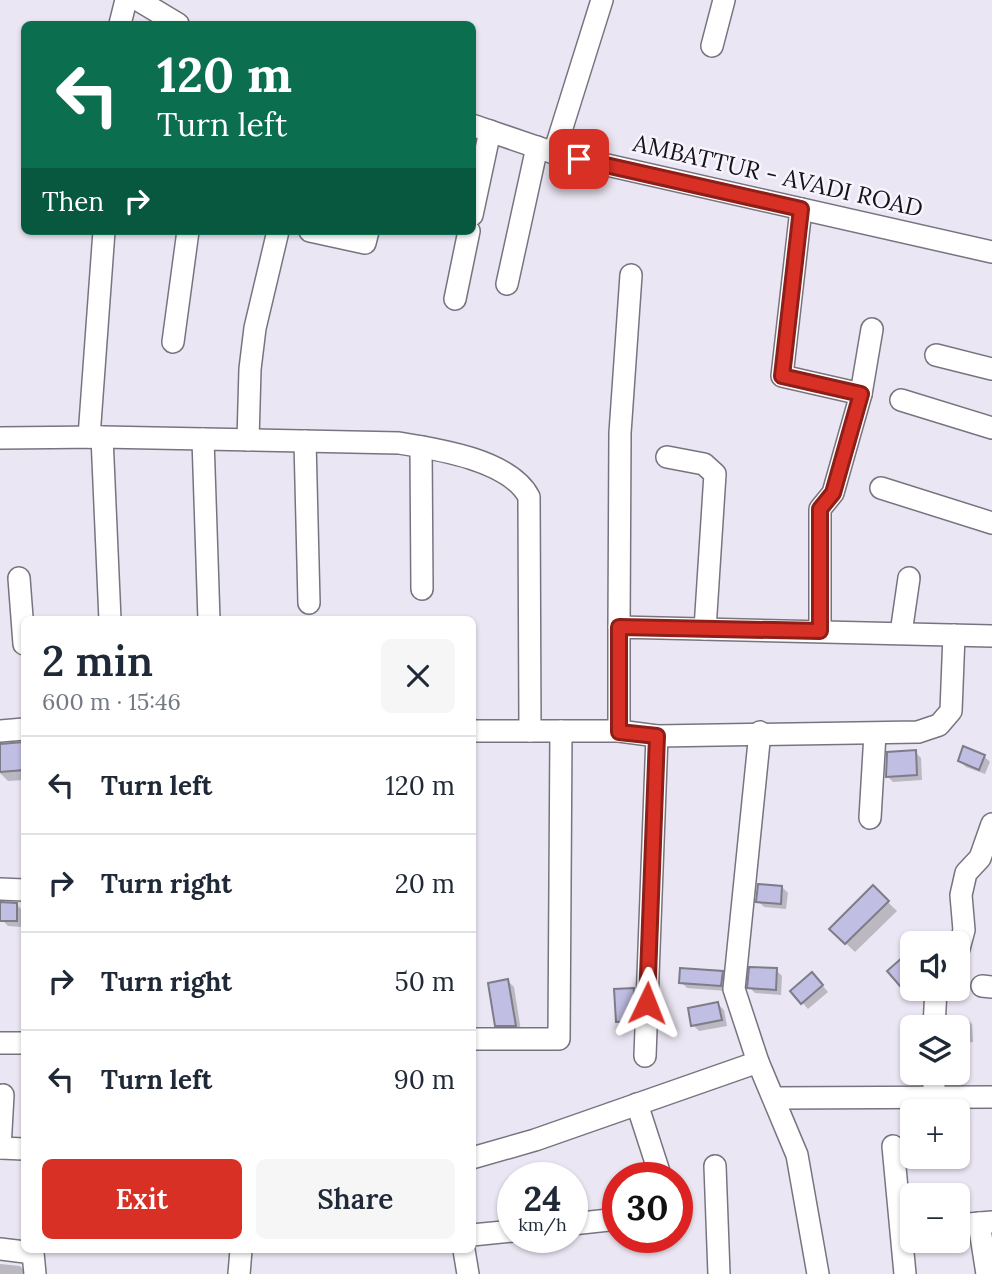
<!DOCTYPE html>
<meta charset="utf-8">
<style>
:root{--surface:#fff;--page:#f6f6f7;--text:#1f2937;--muted:#747a83;--line:#e0e1e3;--accent:#d93025}
body{margin:0;font-family:Lora,serif;background:var(--page);color:var(--text);height:100vh;display:flex;flex-direction:column;font-size:26px;white-space:nowrap}
*{box-sizing:border-box;margin:0}
p{font-size:23px;color:var(--muted)}
.icon{flex:none;width:38px;height:38px;fill:none;stroke:currentColor;stroke-width:2;stroke-linecap:round;stroke-linejoin:round}
.map{position:relative;flex:1;overflow:hidden}
.side{position:absolute;left:21px;top:616px;width:455px;height:637px;display:flex;flex-direction:column;background:var(--surface);border-radius:10px;box-shadow:0 2px 5px #0004}
.side>*{flex:none}
.top-card{position:absolute;left:21px;top:21px;width:455px;height:214px;border-radius:10px;box-shadow:0 2px 5px #0004;background:#0b6e4f;color:#fff;overflow:hidden}
.buttons{position:absolute;left:900px;top:931px;display:grid;gap:14px}
.buttons a{display:grid;place-items:center;width:70px;height:70px;border-radius:10px;background:var(--surface);box-shadow:0 2px 5px #0004;font-size:35px}
.speed{position:absolute;left:497px;top:1162px;display:flex;gap:14px;font-size:35px;font-weight:700;text-align:center}
.speed>*{display:grid;place-content:center;width:91px;height:91px;border-radius:50%;background:var(--surface);box-shadow:0 2px 5px #0004;line-height:1}
.speed small{font-size:18px;font-weight:400}
.speed .limit{border:10px solid #d22;background:#fff;color:#111}
.pin{position:absolute;display:grid;place-items:center;width:60px;height:60px;color:#fff;margin:-30px;border-radius:14px;box-shadow:0 4px 10px #0006}
.me{position:absolute;width:77px;margin:-38px;rotate:2deg;stroke-linejoin:round;filter:drop-shadow(0 0 5px #0008)}
.turn{display:flex;align-items:center;gap:24px;height:147px;padding:0 21px;font-size:32px}
.turn .icon{width:91px;height:91px;stroke-width:2.5}
.turn b{display:block;font-size:49px;line-height:60px}
.then{display:flex;align-items:center;height:66px;padding:0 21px;background:#0003;gap:14px;font-size:26px}
.round{display:grid;place-items:center;flex:none;width:74px;height:74px;border-radius:10px;background:var(--page)}
.overview{display:flex;align-items:center;justify-content:space-between;height:119px;padding:0 21px}
h1{font-size:42px;font-weight:600;line-height:52px}
.button{display:flex;gap:14px;margin-top:auto;padding:14px 21px}
.button a{flex:1;height:80px;border-radius:10px;background:var(--accent);color:#fff;font-size:28px;font-weight:600;line-height:80px;text-align:center}
.button a+a{background:var(--page);color:var(--text)}
ul{padding:0;list-style:none}
li{display:flex;align-items:center;gap:21px;height:98px;padding:0 21px;border-top:2px solid var(--line)}
li div{flex:1}
li b{display:block;font-size:26px}
li em{font-style:normal}
.map>svg:first-child{display:block}
.shadow{fill:#0003}
.building{fill:#c1bee4;stroke:#7d7c88;stroke-width:2}
.lines{fill:none;stroke-linecap:round;stroke-linejoin:round}
.minor-casing{stroke:#78747f;stroke-width:24}
.minor{stroke:#fff;stroke-width:21}
.route-casing{stroke:#8d1f18;stroke-width:18}
.route{stroke:#d93025;stroke-width:12}
.labels{text-anchor:middle;stroke-width:5;stroke-linejoin:round;paint-order:stroke}
.street-label{font-size:24px;fill:#151318;stroke:#f8f4fe}
</style>
<div class="map">
<svg width="992" height="1274" viewBox="0 0 992 1274">
<rect width="100%" height="100%" fill="#ebe6f3"/>
<g class="shadow">
<polygon points="0,744 24,744 24,780 8,781 0,773"/>
<polygon points="915,752 921,758 922,780 893,782 887,776"/>
<polygon points="984,756 990,762 985,774 966,767 960,761"/>
<polygon points="782,887 788,893 786,909 764,907 758,901"/>
<polygon points="873,888 897,911 855,952 831,929"/>
<polygon points="17,905 23,911 22,927 8,926 2,920"/>
<polygon points="912,958 912,986 907,990 889,971"/>
<polygon points="776,970 782,976 781,995 755,993 749,987"/>
<polygon points="722,973 728,979 727,991 687,988 681,982"/>
<polygon points="818,980 828,992 808,1009 792,991"/>
<polygon points="508,981 514,987 521,1031 502,1031 496,1025"/>
<polygon points="634,990 640,996 639,1026 623,1027 617,1021"/>
<polygon points="718,1004 724,1010 727,1026 699,1031 693,1025"/>
<polygon points="966,1018 972,1024 973,1042 957,1044 957,1027 949,1027 949,1020"/>
<polygon points="0,1264 20,1266 28,1274 0,1274"/>
</g>
<g class="building">
<polygon points="24,742 24,770 0,772 0,744"/>
<polygon points="963,746 985,755 979,770 958,761"/>
<polygon points="916,750 917,775 886,777 887,752"/>
<polygon points="758,884 782,886 781,904 756,902"/>
<polygon points="873,885 889,901 845,944 829,929"/>
<polygon points="0,902 17,903 17,921 0,921"/>
<polygon points="912,949 912,975 900,986 887,971"/>
<polygon points="749,967 777,968 776,990 747,988"/>
<polygon points="680,968 723,971 721,986 679,983"/>
<polygon points="812,972 823,985 801,1004 790,991"/>
<polygon points="508,979 516,1026 495,1026 488,983"/>
<polygon points="634,988 633,1021 616,1022 614,989"/>
<polygon points="718,1002 722,1020 691,1026 688,1008"/>
</g>
<g class="lines">
<defs>
<g id="minor">
<polyline points="138,0 178,24"/>
<polyline points="120,24 126,0"/>
<polyline points="712,46 724,0"/>
<polyline points="472,125 554,153 992,252"/>
<polyline points="554,153 602,0"/>
<polyline points="801,209 782,376 861,394 833,493 820,509 820,631"/>
<polyline points="472,215 490,131"/>
<polyline points="310,231 365,243 368,231"/>
<polyline points="507,284 537,147"/>
<polyline points="455,299 469,231"/>
<polyline points="173,342 188,231"/>
<polyline points="936,355 992,369"/>
<polyline points="861,394 872,329"/>
<polyline points="901,400 992,428"/>
<polyline points="89,437 104,231"/>
<path d="M102 437 399 443C437 449 510 460 529 497L530 731"/>
<polyline points="0,438 102,437 110,620"/>
<polyline points="203,439 209,620"/>
<polyline points="248,440 250,369 255,328 278,231"/>
<polyline points="305,441 309,603"/>
<polyline points="421,447 422,589"/>
<polyline points="667,457 704,464 715,474 705,629"/>
<polyline points="881,488 992,523"/>
<polyline points="19,578 24,644"/>
<polyline points="619,627 620,433 631,275"/>
<polyline points="901,633 909,578"/>
<polyline points="0,731 24,729"/>
<polyline points="472,731 619,731 619,627 992,636"/>
<polyline points="619,731 657,736 918,732 939,725 951,711 954,635"/>
<polyline points="760,732 734,989 758,1062 797,1155 818,1274"/>
<polyline points="870,818 875,734"/>
<polyline points="0,889 24,890"/>
<polyline points="957,956 964,930 961,895 966,873 980,858 992,824"/>
<polyline points="982,986 992,987"/>
<polyline points="934,1027 936,989"/>
<polyline points="472,1039 559,1039 561,731"/>
<polyline points="0,1043 24,1043"/>
<polyline points="645,1056 657,736"/>
<polyline points="774,1098 992,1097"/>
<polyline points="934,1098 934,1073"/>
<polyline points="637,1104 661,1178"/>
<polyline points="893,1146 905,1274"/>
<polyline points="0,1148 3,1095"/>
<polyline points="0,1148 24,1149"/>
<polyline points="472,1158 535,1140 758,1062"/>
<polyline points="715,1166 719,1274"/>
<polyline points="979,1223 987,1274"/>
<polyline points="572,1224 618,1219"/>
<polyline points="957,1225 992,1222"/>
<polyline points="472,1235 513,1231"/>
<polyline points="0,1249 33,1253 35,1274"/>
<polyline points="464,1250 468,1274"/>
<polyline points="239,1274 241,1250"/>
</g>
</defs>
<use href="#minor" class="minor-casing"/>
<use href="#minor" class="minor"/>
</g>
<g class="lines">
<defs>
<polyline id="route" points="579,159 801,209 782,376 861,394 833,493 820,509 820,631 619,627 619,732 657,736 647,1003"/>
</defs>
<use href="#route" class="route-casing"/>
<use href="#route" class="route"/>
</g>
<g class="labels">
<g class="street-label">
<text transform="translate(778 176) rotate(13)" y="8">AMBATTUR - AVADI ROAD</text>
</g>
</g>
</svg>
<div class="buttons">
<a><svg class="icon" aria-label="sound" viewBox="0 0 24 24"><path d="M4 9h4l5-4v14l-5-4H4zM17 9q2 3 0 6"/></svg></a>
<a><svg class="icon" aria-label="layers" viewBox="0 0 24 24"><path d="M12 4l9 5-9 5-9-5zM3 14l9 5 9-5"/></svg></a>
<a>+</a>
<a>−</a>
</div>
<div class="speed"><div>24<small>km/h</small></div><div class="limit">30</div></div>
<div class="pin" style="left:579px;top:159px;background:#d93025"><svg class="icon" aria-label="arrive" viewBox="0 0 24 24"><path d="M6 21V4h12l-3 4 3 4H6"/></svg></div>
<svg class="me" style="left:647px;top:1003px" viewBox="-20 -20 40 40"><path d="M0-17L14 15 0 8-14 15z" fill="#d93025" stroke="#fff" stroke-width="4"/></svg>
<div class="top-card">
<div class="turn"><svg class="icon" aria-label="left" viewBox="0 0 24 24"><path d="M17 20v-9H6M10 6l-5 5 5 5"/></svg><div><b>120 m</b>Turn left</div></div>
<div class="then">Then<svg class="icon" aria-label="right" viewBox="0 0 24 24"><path d="M7 20v-9h11M14 6l5 5-5 5"/></svg></div>
</div>
<section class="side">
<div class="overview"><div><h1>2 min</h1><p>600 m · 15:46</p></div><a class="round"><svg class="icon" aria-label="close" viewBox="0 0 24 24"><path d="M6 6l12 12M18 6L6 18"/></svg></a></div>
<ul>
<li><svg class="icon" aria-label="left" viewBox="0 0 24 24"><path d="M17 20v-9H6M10 6l-5 5 5 5"/></svg><div><b>Turn left</b></div><em>120 m</em></li>
<li><svg class="icon" aria-label="right" viewBox="0 0 24 24"><path d="M7 20v-9h11M14 6l5 5-5 5"/></svg><div><b>Turn right</b></div><em>20 m</em></li>
<li><svg class="icon" aria-label="right" viewBox="0 0 24 24"><path d="M7 20v-9h11M14 6l5 5-5 5"/></svg><div><b>Turn right</b></div><em>50 m</em></li>
<li><svg class="icon" aria-label="left" viewBox="0 0 24 24"><path d="M17 20v-9H6M10 6l-5 5 5 5"/></svg><div><b>Turn left</b></div><em>90 m</em></li>
</ul>
<div class="button"><a>Exit</a><a>Share</a></div>
</section>
</div>
